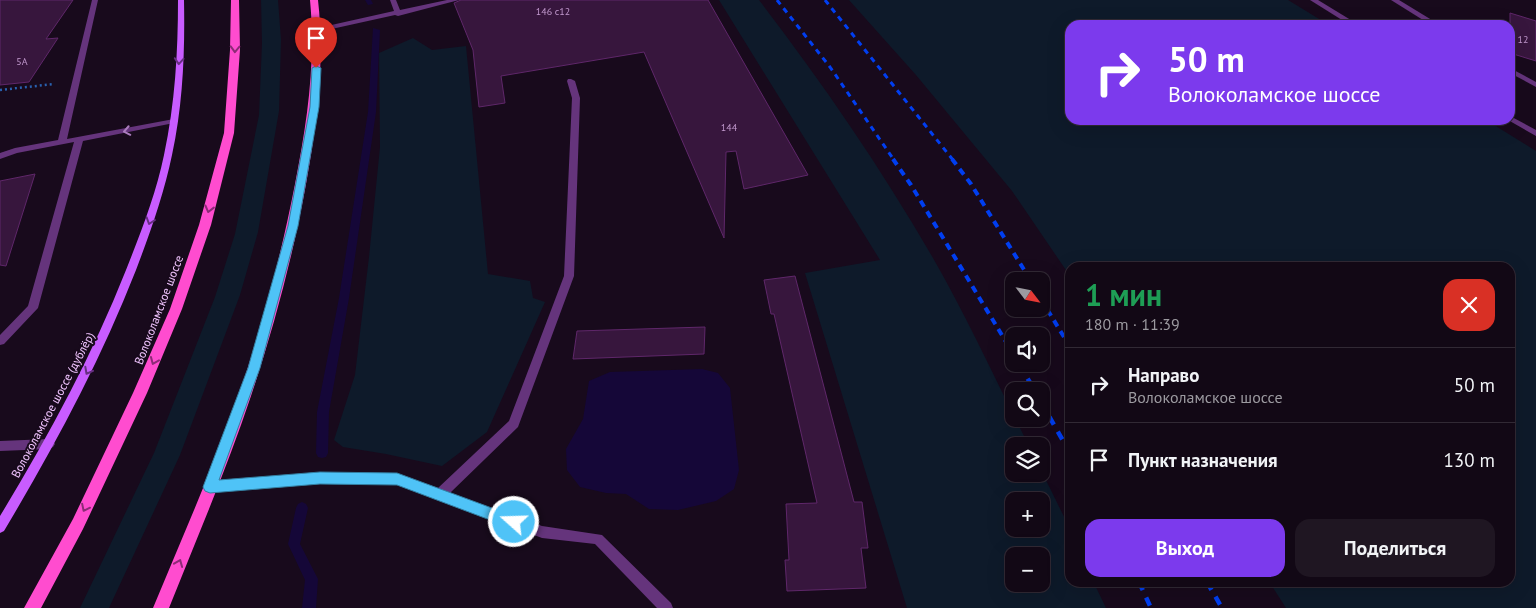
<!DOCTYPE html>
<html lang="ru">
<meta charset="utf-8">
<style>
:root{--surface:#120815;--page:#1f1622;--text:#f1f3f6;--muted:#9c9aa0;--line:#312934;--accent:#7c3aed}
body{margin:0;font-family:"PT Sans",sans-serif;background:var(--page);color:var(--text);height:100vh;display:flex;flex-direction:column;font-size:19px;white-space:nowrap}
*{box-sizing:border-box;margin:0}
p{font-size:16px;color:var(--muted)}
.icon{flex:none;width:28px;height:28px;fill:none;stroke:currentColor;stroke-width:2;stroke-linecap:round;stroke-linejoin:round}
.map{position:relative;flex:1;overflow:hidden}
.panel{position:absolute;left:1065px;top:262px;width:450px;height:325px;display:flex;flex-direction:column;background:var(--surface);border-radius:15px;box-shadow:0 5px 20px #0002,0 0 0 1px var(--line)}
.panel>*{flex:none}
.hud{position:absolute;left:1065px;top:20px;width:450px;height:105px;border-radius:15px;box-shadow:0 5px 20px #0002,0 0 0 1px var(--line);background:#7c3aed;color:#fff;overflow:hidden}
.needle{width:32px;rotate:122deg}
.tools{position:absolute;left:1005px;top:272px;display:grid;gap:10px}
.tools a{display:grid;place-items:center;width:45px;height:45px;border-radius:10px;background:var(--surface);box-shadow:0 5px 20px #0002,0 0 0 1px var(--line);font-size:25px}
.pin{position:absolute;display:grid;place-items:center;width:42px;height:42px;color:#fff;margin:-51px -21px;border-radius:50% 50% 50% 0;rotate:-45deg;box-shadow:0 0 5px #0007}
.pin .icon{rotate:45deg}
.me{position:absolute;width:55px;margin:-28px;rotate:290deg;stroke-linejoin:round;filter:drop-shadow(0 0 4px #0008)}
.turn{display:flex;align-items:center;gap:18px;height:105px;padding:0 20px;font-size:22px}
.turn .icon{width:65px;height:65px;stroke-width:2.5}
.turn b{display:block;font-size:35px;line-height:42px}
.round{display:grid;place-items:center;flex:none;width:52px;height:52px;border-radius:15px;background:var(--page)}
.overview{display:flex;align-items:center;justify-content:space-between;height:85px;padding:0 20px}
h1{font-size:30px;font-weight:600;line-height:38px;color:#1e9e55}
.action{display:flex;gap:10px;margin-top:auto;padding:10px 20px}
.action a{flex:1;height:58px;border-radius:15px;background:var(--accent);color:#fff;font-size:20px;font-weight:600;line-height:58px;text-align:center}
.action a+a{background:var(--page);color:var(--text)}
ul{padding:0;list-style:none}
li{display:flex;align-items:center;gap:15px;height:75px;padding:0 20px;border-top:1px solid var(--line)}
li div{flex:1}
li b{display:block;font-size:19px}
li em{font-style:normal}
.map>svg:first-child{display:block}
.green{fill:#0e1a2a;fill-rule:evenodd}
.water{fill:#150738}
.lines{fill:none;stroke-linecap:round;stroke-linejoin:round}
.stream{fill:#150738;fill-rule:evenodd}
.building{fill:#37163d;stroke:#5f276a}
.path{stroke:#2961af;stroke-width:2.5;stroke-dasharray:2 3;stroke-linecap:butt}
.lane{fill:#65347c;fill-rule:evenodd}
.street{fill:#65347c;fill-rule:evenodd}
.secondary{fill:#c85cff;fill-rule:evenodd}
.primary{fill:#ff4ccf;fill-rule:evenodd}
.rail-far2{stroke:#003ef0;stroke-width:3;stroke-dasharray:5.5 5;stroke-linecap:butt}
.rail-far1{stroke:#003ef0;stroke-width:4;stroke-dasharray:7 5.5;stroke-linecap:butt}
.rail{stroke:#003ef0;stroke-width:4.5;stroke-dasharray:9 8;stroke-linecap:butt}
.oneway{stroke:#8c2b76}
.oneway2{stroke:#672f82}
.oneway3{stroke:#ab7cbe}
.route{fill:#4fc3f7;stroke:#337fa1}
.labels{text-anchor:middle;stroke-width:4;stroke-linejoin:round;paint-order:stroke}
.number-label{font-size:10px;fill:#c299ce}
.street-label{font-size:12px;fill:#f1c5ff;stroke:#180a1c}
</style>
<div class="map">
<svg width="1536" height="608" viewBox="0 0 1536 608">
<rect width="100%" height="100%" fill="#180a1c"/>
<g class="green">
<polygon points="261,0 278,0 281,40 279,111 258,232 240,295 180,455 109,608 80,608 154,453 215,297 235,234 259,115 262,43"/>
<path d="M719 0H759C822 82 881 168 933 258 968 319 998 385 1029 446H1014V474H1041V470L1070 529V582L1094 583 1106 608H907L805 273 880 260ZM1041 501V529H1014V501ZM1041 556V584H1014V556Z"/>
<polygon points="849,0 1288,0 1329,25 1070,25 1070,120 1486,120 1536,151 1536,608 1286,608 1270,583 1510,582 1510,268 1070,268 1070,276 1012,191 916,75"/>
<polygon points="413,38 432,50 466,46 488,274 530,281 533,298 545,302 487,432 442,466 386,454 343,447 334,440 355,375 369,257 380,147 379,53"/>
</g>
<polygon class="water" points="702,369 718,373 730,388 739,470 734,489 716,501 678,510 649,509 626,494 606,493 580,487 567,470 566,449 583,419 589,381 610,372"/>
<g class="lines">
<g class="stream">
<polygon points="365,0 371,0 373,4 368,5"/>
<polygon points="373,28 380,30 376,112 349,298 329,412 328,453 326,457 322,458 318,457 316,453 317,412 339,298 368,112"/>
<polygon points="302,502 306,504 308,508 300,544 318,579 316,608 302,608 305,580 288,544 296,508 298,504"/>
</g>
</g>
<g class="building">
<polygon points="0,0 73,0 46,39 58,38 29,82 0,85"/>
<polygon points="461,0 708,0 808,175 744,189 736,151 726,152 724,238 644,52 501,76 505,103 479,107 473,50 454,3"/>
<polygon points="1510,13 1536,21 1536,61 1510,53"/>
<polygon points="35,174 6,266 0,265 0,181"/>
<polygon points="795,276 854,502 862,502 868,548 861,548 866,588 787,591 785,560 789,560 786,504 817,503 774,314 771,314 764,280"/>
<polygon points="705,327 704,354 573,359 577,331"/>
</g>
<g class="lines">
<polyline class="path" points="0,90 54,84"/>
<g class="lane">
<polygon points="92,0 98,0 67,139 174,119 178,121 174,123 83,141 38,308 4,344 0,345 0,335 28,306 74,142 17,153 0,159 0,153 15,148 58,140"/>
<polygon points="390,0 396,0 400,10 447,0 459,0 398,16 395,15 318,32 314,30 318,28 394,11"/>
<polygon points="1391,0 1399,0 1440,25 1431,25"/>
<polygon points="1510,68 1536,82 1536,87 1510,73"/>
<polygon points="568,79 571,79 575,81 580,98 574,276 518,427 450,493 542,526 602,535 671,603 673,608 657,608 595,544 542,538 397,484 320,483 210,492 206,491 204,487 206,483 210,482 320,473 397,474 438,488 509,421 564,276 572,98 567,81"/>
<polygon points="49,439 53,441 55,444 53,447 49,449 0,451 0,441"/>
</g>
<g class="street">
<polygon points="1310,0 1318,0 1359,25 1350,25"/>
<polygon points="1510,116 1536,130 1536,136 1508,120 1510,120"/>
</g>
<path class="secondary" d="M178 0H184C185 52 183 104 172 155 164 194 150 233 136 270 100 362 54 447 4 531L0 533V516C48 437 92 356 126 270 141 232 156 194 164 155 175 104 178 52 178 0Z"/>
<g class="primary">
<polygon points="231,0 239,0 240,50 234,133 211,225 182,309 147,393 83,529 41,608 24,608 73,519 133,393 170,309 199,225 224,133 230,50"/>
<path d="M310 0H318C325 62 317 123 306 184 293 256 274 327 251 396 227 468 197 538 169 608H153C182 538 213 468 238 397 262 328 281 256 295 184 307 123 316 63 310 0Z"/>
</g>
<g class="rail-far2">
<polyline points="777,0 830,67 894,160"/>
<polyline points="825,0 953,160"/>
</g>
<g class="rail-far1">
<polyline points="893,159 911,185 1014,355"/>
<polyline points="952,159 971,184 1031,281"/>
<polyline points="1041,299 1070,347"/>
</g>
<g class="rail">
<polyline points="1019,364 1035,391"/>
<polyline points="1041,402 1070,453"/>
<polyline points="1139,582 1151,608"/>
<polyline points="1207,582 1222,608"/>
</g>
</g>
<defs><path id="oneway-chevron" d="M-2-3.5L2.5 0L-2 3.5" fill="none" stroke-width="1.6" stroke-linecap="round" stroke-linejoin="round" transform="scale(1.25)"/></defs>
<g class="oneway">
<use href="#oneway-chevron" transform="translate(235 49) rotate(92)"/>
<use href="#oneway-chevron" transform="translate(209 209) rotate(104)"/>
<use href="#oneway-chevron" transform="translate(154 361) rotate(113)"/>
<use href="#oneway-chevron" transform="translate(85 508) rotate(116)"/>
<use href="#oneway-chevron" transform="translate(179 563) rotate(-68)"/>
</g>
<g class="oneway2">
<use href="#oneway-chevron" transform="translate(179 61) rotate(94)"/>
<use href="#oneway-chevron" transform="translate(150 221) rotate(108)"/>
<use href="#oneway-chevron" transform="translate(88 371) rotate(118)"/>
</g>
<use class="oneway3" href="#oneway-chevron" transform="translate(127 131) rotate(169)"/>
<polygon class="route" points="316,66 321,68 319,107 298,226 260,368 219,480 320,472 397,473 519,518 521,522 519,527 514,529 397,485 320,484 210,493 205,491 203,487 248,368 288,226 310,107 312,68"/>
<g class="labels">
<g class="number-label">
<text x="553" y="15">146 с12</text>
<text x="1523" y="43">12</text>
<text x="22" y="65">5А</text>
<text x="729" y="131">144</text>
</g>
<g class="street-label">
<text transform="translate(159 310) rotate(-69)" y="4">Волоколамское шоссе</text>
<text transform="translate(53 405) rotate(-62)" y="4">Волоколамское шоссе (дублёр)</text>
</g>
</g>
</svg>
<div class="tools">
<a><svg class="needle" viewBox="-14 -14 28 28"><path d="M0-13l5 13h-10z" fill="#e53935"/><path d="M0 13l5-13h-10z" fill="#9c9aa0"/></svg></a>
<a><svg class="icon" aria-label="sound" viewBox="0 0 24 24"><path d="M4 9h4l5-4v14l-5-4H4zM17 9q2 3 0 6"/></svg></a>
<a><svg class="icon" aria-label="search" viewBox="0 0 24 24"><circle cx="10" cy="10" r="6"/><path d="M15 15l6 6"/></svg></a>
<a><svg class="icon" aria-label="layers" viewBox="0 0 24 24"><path d="M12 4l9 5-9 5-9-5zM3 14l9 5 9-5"/></svg></a>
<a>+</a>
<a>−</a>
</div>
<div class="pin" style="left:316px;top:68px;background:#d93025"><svg class="icon" aria-label="arrive" viewBox="0 0 24 24"><path d="M6 21V4h12l-3 4 3 4H6"/></svg></div>
<svg class="me" style="left:514px;top:522px" viewBox="-20 -20 40 40"><circle r="17" fill="#4fc3f7" stroke="#fff" stroke-width="3"/><path d="M0-11L8 9 0 5-8 9z" fill="#fff"/></svg>
<div class="hud">
<div class="turn"><svg class="icon" aria-label="right" viewBox="0 0 24 24"><path d="M7 20v-9h11M14 6l5 5-5 5"/></svg><div><b>50 m</b>Волоколамское шоссе</div></div>
</div>
<section class="panel">
<div class="overview"><div><h1>1 мин</h1><p>180 m · 11:39</p></div><a class="round" style="background:#d93025;color:#fff"><svg class="icon" aria-label="close" viewBox="0 0 24 24"><path d="M6 6l12 12M18 6L6 18"/></svg></a></div>
<ul>
<li><svg class="icon" aria-label="right" viewBox="0 0 24 24"><path d="M7 20v-9h11M14 6l5 5-5 5"/></svg><div><b>Направо</b><p>Волоколамское шоссе</p></div><em>50 m</em></li>
<li><svg class="icon" aria-label="arrive" viewBox="0 0 24 24"><path d="M6 21V4h12l-3 4 3 4H6"/></svg><div><b>Пункт назначения</b></div><em>130 m</em></li>
</ul>
<div class="action"><a>Выход</a><a>Поделиться</a></div>
</section>
</div>
